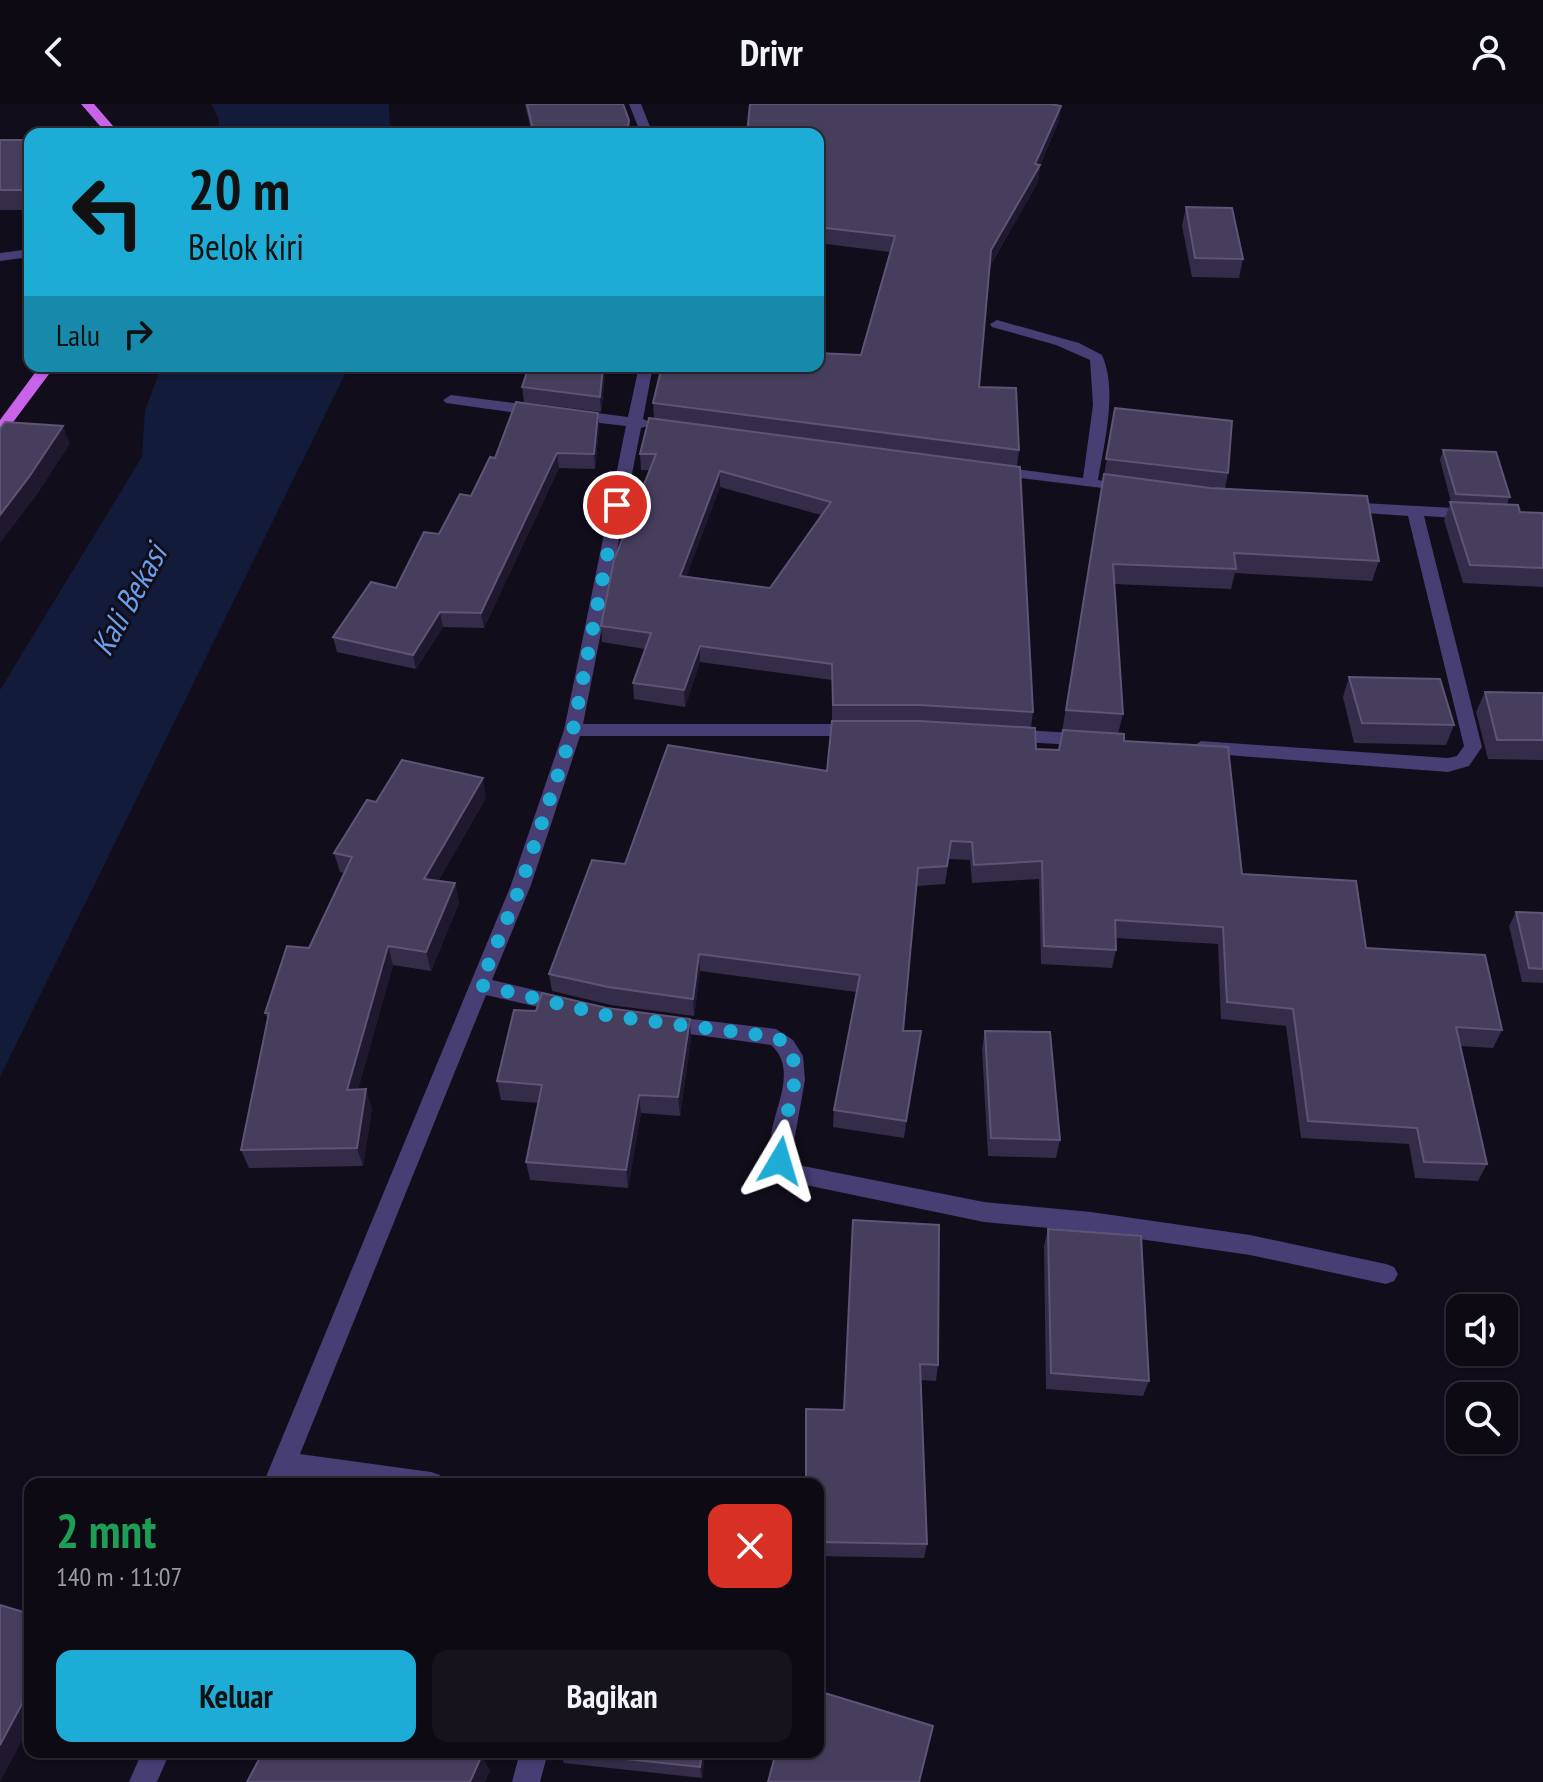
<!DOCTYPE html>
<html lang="id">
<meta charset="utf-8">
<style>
:root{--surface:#0d0a14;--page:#16131d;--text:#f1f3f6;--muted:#9a9aa0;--line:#2d2b34;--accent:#1dacd5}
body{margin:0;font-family:"PT Sans Narrow",sans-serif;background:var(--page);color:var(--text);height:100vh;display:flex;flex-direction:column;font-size:30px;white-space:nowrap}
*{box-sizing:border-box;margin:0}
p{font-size:26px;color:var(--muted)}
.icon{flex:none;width:44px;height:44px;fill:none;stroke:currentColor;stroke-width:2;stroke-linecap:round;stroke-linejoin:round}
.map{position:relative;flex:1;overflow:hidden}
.details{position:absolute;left:24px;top:1374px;width:800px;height:280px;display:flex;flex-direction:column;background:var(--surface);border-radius:16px;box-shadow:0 2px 6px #0004,0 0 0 2px var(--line)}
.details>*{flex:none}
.banner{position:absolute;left:24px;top:24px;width:800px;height:244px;border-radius:16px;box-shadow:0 2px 6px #0004,0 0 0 2px var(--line);background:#1dacd5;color:#111;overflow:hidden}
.controls{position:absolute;left:1446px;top:1190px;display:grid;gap:16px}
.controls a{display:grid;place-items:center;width:72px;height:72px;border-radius:16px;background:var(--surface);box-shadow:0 2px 6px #0004,0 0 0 2px var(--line);font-size:40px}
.pin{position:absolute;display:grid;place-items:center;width:68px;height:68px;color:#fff;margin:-34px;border:4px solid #fff;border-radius:50%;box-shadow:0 2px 8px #0007}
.me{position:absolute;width:88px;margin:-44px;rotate:7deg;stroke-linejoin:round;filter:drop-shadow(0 0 6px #0008)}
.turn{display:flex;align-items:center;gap:28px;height:168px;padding:0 32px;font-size:36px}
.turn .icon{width:104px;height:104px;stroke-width:2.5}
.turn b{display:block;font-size:56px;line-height:68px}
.then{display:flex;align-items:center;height:76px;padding:0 32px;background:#0003;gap:16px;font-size:30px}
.round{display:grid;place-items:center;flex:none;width:84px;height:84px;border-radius:16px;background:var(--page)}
.summary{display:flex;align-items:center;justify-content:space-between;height:136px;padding:0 32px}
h1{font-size:48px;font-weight:700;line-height:60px;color:#1e9e55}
.primary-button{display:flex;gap:16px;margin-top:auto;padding:16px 32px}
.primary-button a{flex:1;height:92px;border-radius:16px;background:var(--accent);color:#111;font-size:32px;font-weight:700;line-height:92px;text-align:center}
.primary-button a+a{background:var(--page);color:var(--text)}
header{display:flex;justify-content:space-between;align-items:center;height:104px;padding:0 32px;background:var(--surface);font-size:36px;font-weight:700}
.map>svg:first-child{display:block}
.water{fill:#121c3a}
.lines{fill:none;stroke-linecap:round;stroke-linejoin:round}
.minor{fill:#473e74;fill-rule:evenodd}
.primary{fill:#c863ea;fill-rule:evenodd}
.wall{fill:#352c4a;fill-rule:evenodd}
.shaded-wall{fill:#1f182f}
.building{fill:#473e5d;stroke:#5e5475;stroke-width:2;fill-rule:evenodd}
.route{stroke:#1dacd5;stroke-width:14;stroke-dasharray:0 25.2}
.labels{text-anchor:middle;stroke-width:6;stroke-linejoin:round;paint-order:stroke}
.water-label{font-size:32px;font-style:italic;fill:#699feb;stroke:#110d1b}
</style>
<header><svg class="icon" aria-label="back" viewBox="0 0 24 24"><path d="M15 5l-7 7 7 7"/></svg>Drivr<svg class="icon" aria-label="person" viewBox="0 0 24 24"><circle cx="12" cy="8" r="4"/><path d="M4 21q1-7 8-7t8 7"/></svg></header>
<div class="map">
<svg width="1543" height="1678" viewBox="0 0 1543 1678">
<rect width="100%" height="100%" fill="#110d1b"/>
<g class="water">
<polygon points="211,0 389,0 390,30 218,30 219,16"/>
<polygon points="162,262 349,262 0,973 0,586 142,353 145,306"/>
</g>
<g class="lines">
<g class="minor">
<polygon points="629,0 641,0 653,30 641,30"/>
<polygon points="30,145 30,153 0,157 0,149"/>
<path d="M997 216 1079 239 1102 251C1118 287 1104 339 1098 376L1135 382V388L988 370 986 367 994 362 1083 374 1093 301 1090 256 1056 241 992 223 990 220Z"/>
<polygon points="639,262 653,262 643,315 654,320 641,324 583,620 857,620 866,626 857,632 580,632 531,781 492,876 564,893 571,895 574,901 571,907 564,909 486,891 300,1350 431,1368 440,1371 443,1380 343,1380 290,1373 287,1380 263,1380 511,781 564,626 626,322 574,316 566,311 574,306 628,313"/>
<polygon points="451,291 538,302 546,307 538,312 446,299 443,296"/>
<polygon points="1344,398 1472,405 1480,410 1472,415 1424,412 1482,643 1469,662 1448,668 1201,649 1192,643 1201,637 1448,654 1457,652 1464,642 1408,412 1338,407 1338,399"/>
<polygon points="1009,625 1089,630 1098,636 1089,642 1009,637 1000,631"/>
<path d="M666 912 776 925 793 936 803 952 805 976 791 1054 798 1061 984 1098 1091 1108 1250 1131 1386 1160 1394 1163 1398 1170 1394 1177 1386 1180 1250 1151 1091 1128 984 1118 791 1078 783 1076 769 1057C770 1046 770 1035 772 1025 778 997 796 963 771 941L659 926 656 920 659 914Z"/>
<polygon points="142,1648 170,1648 157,1678 129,1678"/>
<polygon points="520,1648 548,1648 540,1678 512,1678"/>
</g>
<g class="primary">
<polygon points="81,0 94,0 120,30 107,30"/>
<polygon points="40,262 55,262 5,329 0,331 0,316"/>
</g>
</g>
<g class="wall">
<polygon points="525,0 623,0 629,16 630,30 532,30"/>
<path d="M1058 0 1059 17 1040 61 1038 78 990 162 979 283 1019 346 1017 363 1033 608 1031 624 1036 645 1059 646 1115 304 1228 369 1225 385 1379 457 1372 477 1235 469 1231 485 1114 480 1123 610 1118 630 1242 770 1502 926 1493 944 1460 942 1487 1060 1478 1077 1415 1074 1409 1040 1301 1034 1286 922 1221 915 1218 840 1115 834 1116 846 1112 864 1041 860 1039 775 972 779 970 756 949 755 945 780 917 782 903 927 919 944 904 1034 833 1023 834 1006 856 888 700 867 694 912 611 901 552 887 549 870 625 760 827 667 832 617V576L700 558 685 603 634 595 633 579 645 545 602 538 601 522 649 366H641L640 350 654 315 653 299 861 251 890 148 818 139V30ZM720 383 821 411 770 484 686 472Z"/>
<rect x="0" y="36" width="30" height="70"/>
<polygon points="1186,103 1243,155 1239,174 1192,173 1182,122"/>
<polygon points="529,262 606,262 601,308 524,298 522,283"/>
<polygon points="598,309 599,324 595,365 559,364 484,524 443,523 416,565 337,548 333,533 396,484 471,392 495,354"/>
<polygon points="1443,346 1510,393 1507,400 1520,408 1543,409 1543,483 1463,479 1444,416 1451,398 1440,356"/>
<polygon points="1349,573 1454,621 1446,641 1354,639 1343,593"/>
<polygon points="1485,588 1543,589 1543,656 1488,655 1476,608"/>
<polygon points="486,694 438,777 455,779 459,799 431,867 393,861 358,985 372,1004 363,1062 249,1064 241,1046 268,916 265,909 309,844 344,769 340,768 334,749 376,698"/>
<polygon points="1516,808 1543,809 1543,879 1522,878 1509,822"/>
<polygon points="985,927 1060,1036 1056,1054 988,1052 982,945"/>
<polygon points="691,934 680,1012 641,1009 628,1084 530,1076 526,1058 539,999 501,996 497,977"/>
<polygon points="853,1116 938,1261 936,1277 921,1276 927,1440 924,1454 818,1452 818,1380 844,1306"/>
<polygon points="1048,1125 1149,1277 1143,1292 1046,1285 1044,1142"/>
<polygon points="560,1648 705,1648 702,1674 564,1659"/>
</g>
<g class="shaded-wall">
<polygon points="1061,2 1059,17 1037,67 1040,61 1038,78 989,163 991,146"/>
<polygon points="603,262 606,262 601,308 600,293"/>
<polygon points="598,309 599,324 595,365 594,350"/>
<polygon points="63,322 70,340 36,392 0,439 0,411"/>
<polygon points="557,349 559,364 484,524 481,509"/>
<polygon points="720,367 720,383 681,488 680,472"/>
<polygon points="440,508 443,523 416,565 413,551"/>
<polygon points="700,542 700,558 685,603 684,586"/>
<polygon points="483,674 486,694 428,794 424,775"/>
<polygon points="455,779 459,799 431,867 426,848"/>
<polygon points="388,842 393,861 353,1004 347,986"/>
<polygon points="699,850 700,867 694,912 693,895"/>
<polygon points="690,915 691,934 680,1012 678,993"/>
<polygon points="921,927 919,944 904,1034 906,1017"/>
<polygon points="366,985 372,1004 363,1062 357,1044"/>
<polygon points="639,991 641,1009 628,1084 626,1066"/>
<polygon points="30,1585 30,1622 0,1678 0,1641"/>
<polygon points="702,1648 705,1648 702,1674 700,1663"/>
<polygon points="482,1651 490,1667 485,1678 470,1678"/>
</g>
<g class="building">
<polygon points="527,0 623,0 629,16 627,30 534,30"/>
<polygon points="750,0 1050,0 1061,2 1035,60 1040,61 991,146 979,283 1016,284 1019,346 653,299 662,262 818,262 818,249 861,251 895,132 818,123 818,30 747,30"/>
<rect x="0" y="36" width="30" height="50"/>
<polygon points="1186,103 1232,104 1243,155 1195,154"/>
<polygon points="529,262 603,262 600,293 522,283"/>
<polygon points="516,298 598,309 594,350 557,349 481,509 440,508 413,551 333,533 371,478 396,484 424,428 439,430 460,390 471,392 490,353 495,354"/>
<polygon points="1115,304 1232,317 1228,369 1106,355"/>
<path d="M649 314 1020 363 1033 608 920 601H833L832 560 700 542 684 586 633 579 651 529 601 522 614 456 656 350H640ZM720 367 831 398 770 484 680 472Z"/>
<polygon points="5,318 63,322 29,373 0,411 0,325"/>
<polygon points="1443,346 1496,348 1510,393 1456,390"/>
<polygon points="1104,370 1210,384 1367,392 1379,457 1234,449 1236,465 1113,460 1123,610 1066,606"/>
<polygon points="1450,398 1518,401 1520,408 1543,409 1543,464 1470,461"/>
<polygon points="1349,573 1440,575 1454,621 1362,619"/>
<polygon points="1485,588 1543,589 1543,636 1497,636"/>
<polygon points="832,617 920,617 1035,624 1036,645 1059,646 1063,626 1124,630 1124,637 1228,643 1242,770 1356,777 1366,844 1485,851 1502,926 1456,923 1487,1060 1424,1058 1417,1024 1308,1017 1293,905 1227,898 1223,823 1115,816 1116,846 1044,842 1042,757 974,761 972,738 951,737 947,762 918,764 903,927 921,927 906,1017 834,1006 860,871 699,850 693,895 608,883 549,870 592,756 625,760 668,641 827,667"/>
<polygon points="402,656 483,674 424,775 455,779 426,848 388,842 347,986 366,985 357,1044 241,1046 269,909 265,909 287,842 309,844 352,753 334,749 367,696 376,698"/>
<polygon points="1516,808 1543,809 1543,865 1529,864"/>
<polygon points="542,889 607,904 690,915 678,993 639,991 626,1066 526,1058 542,981 497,977 514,906 536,907"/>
<polygon points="985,927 1050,928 1060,1036 991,1034"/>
<polygon points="853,1116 939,1121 938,1261 920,1260 927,1440 818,1438 818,1380 806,1380 806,1305 844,1306"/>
<polygon points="1048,1125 1141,1132 1149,1277 1051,1269"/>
<polygon points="0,1501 30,1510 30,1585 0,1641"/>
<polygon points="818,1587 933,1622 919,1678 768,1678 776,1648 818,1648"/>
<polygon points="263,1648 476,1648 482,1651 470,1678 247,1678"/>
<polygon points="560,1648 702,1648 700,1663"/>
</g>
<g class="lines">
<path class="route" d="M617 401 573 626 521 781 480 881 610 912 776 933C809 954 790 995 783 1026 781 1036 781 1047 780 1057"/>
</g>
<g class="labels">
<g class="water-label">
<text transform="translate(129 496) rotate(-61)" y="11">Kali Bekasi</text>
</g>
</g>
</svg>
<div class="controls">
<a><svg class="icon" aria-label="sound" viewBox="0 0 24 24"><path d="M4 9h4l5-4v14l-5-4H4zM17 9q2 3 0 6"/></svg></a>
<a><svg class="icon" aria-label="search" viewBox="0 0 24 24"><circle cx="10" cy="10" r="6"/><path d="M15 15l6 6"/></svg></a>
</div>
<div class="pin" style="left:617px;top:401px;background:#d93025"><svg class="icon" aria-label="arrive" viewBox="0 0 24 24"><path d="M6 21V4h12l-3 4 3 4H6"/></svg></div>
<svg class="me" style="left:780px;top:1057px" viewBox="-20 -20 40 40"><path d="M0-17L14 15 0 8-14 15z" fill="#1dacd5" stroke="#fff" stroke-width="4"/></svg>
<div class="banner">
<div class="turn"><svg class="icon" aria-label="left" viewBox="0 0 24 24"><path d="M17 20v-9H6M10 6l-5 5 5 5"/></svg><div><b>20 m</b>Belok kiri</div></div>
<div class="then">Lalu<svg class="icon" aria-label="right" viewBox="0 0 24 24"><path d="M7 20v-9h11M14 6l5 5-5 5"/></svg></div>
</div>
<section class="details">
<div class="summary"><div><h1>2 mnt</h1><p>140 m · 11:07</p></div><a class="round" style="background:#d93025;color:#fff"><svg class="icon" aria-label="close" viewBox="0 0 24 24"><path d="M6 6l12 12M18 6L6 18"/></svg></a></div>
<div class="primary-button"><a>Keluar</a><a>Bagikan</a></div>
</section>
</div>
